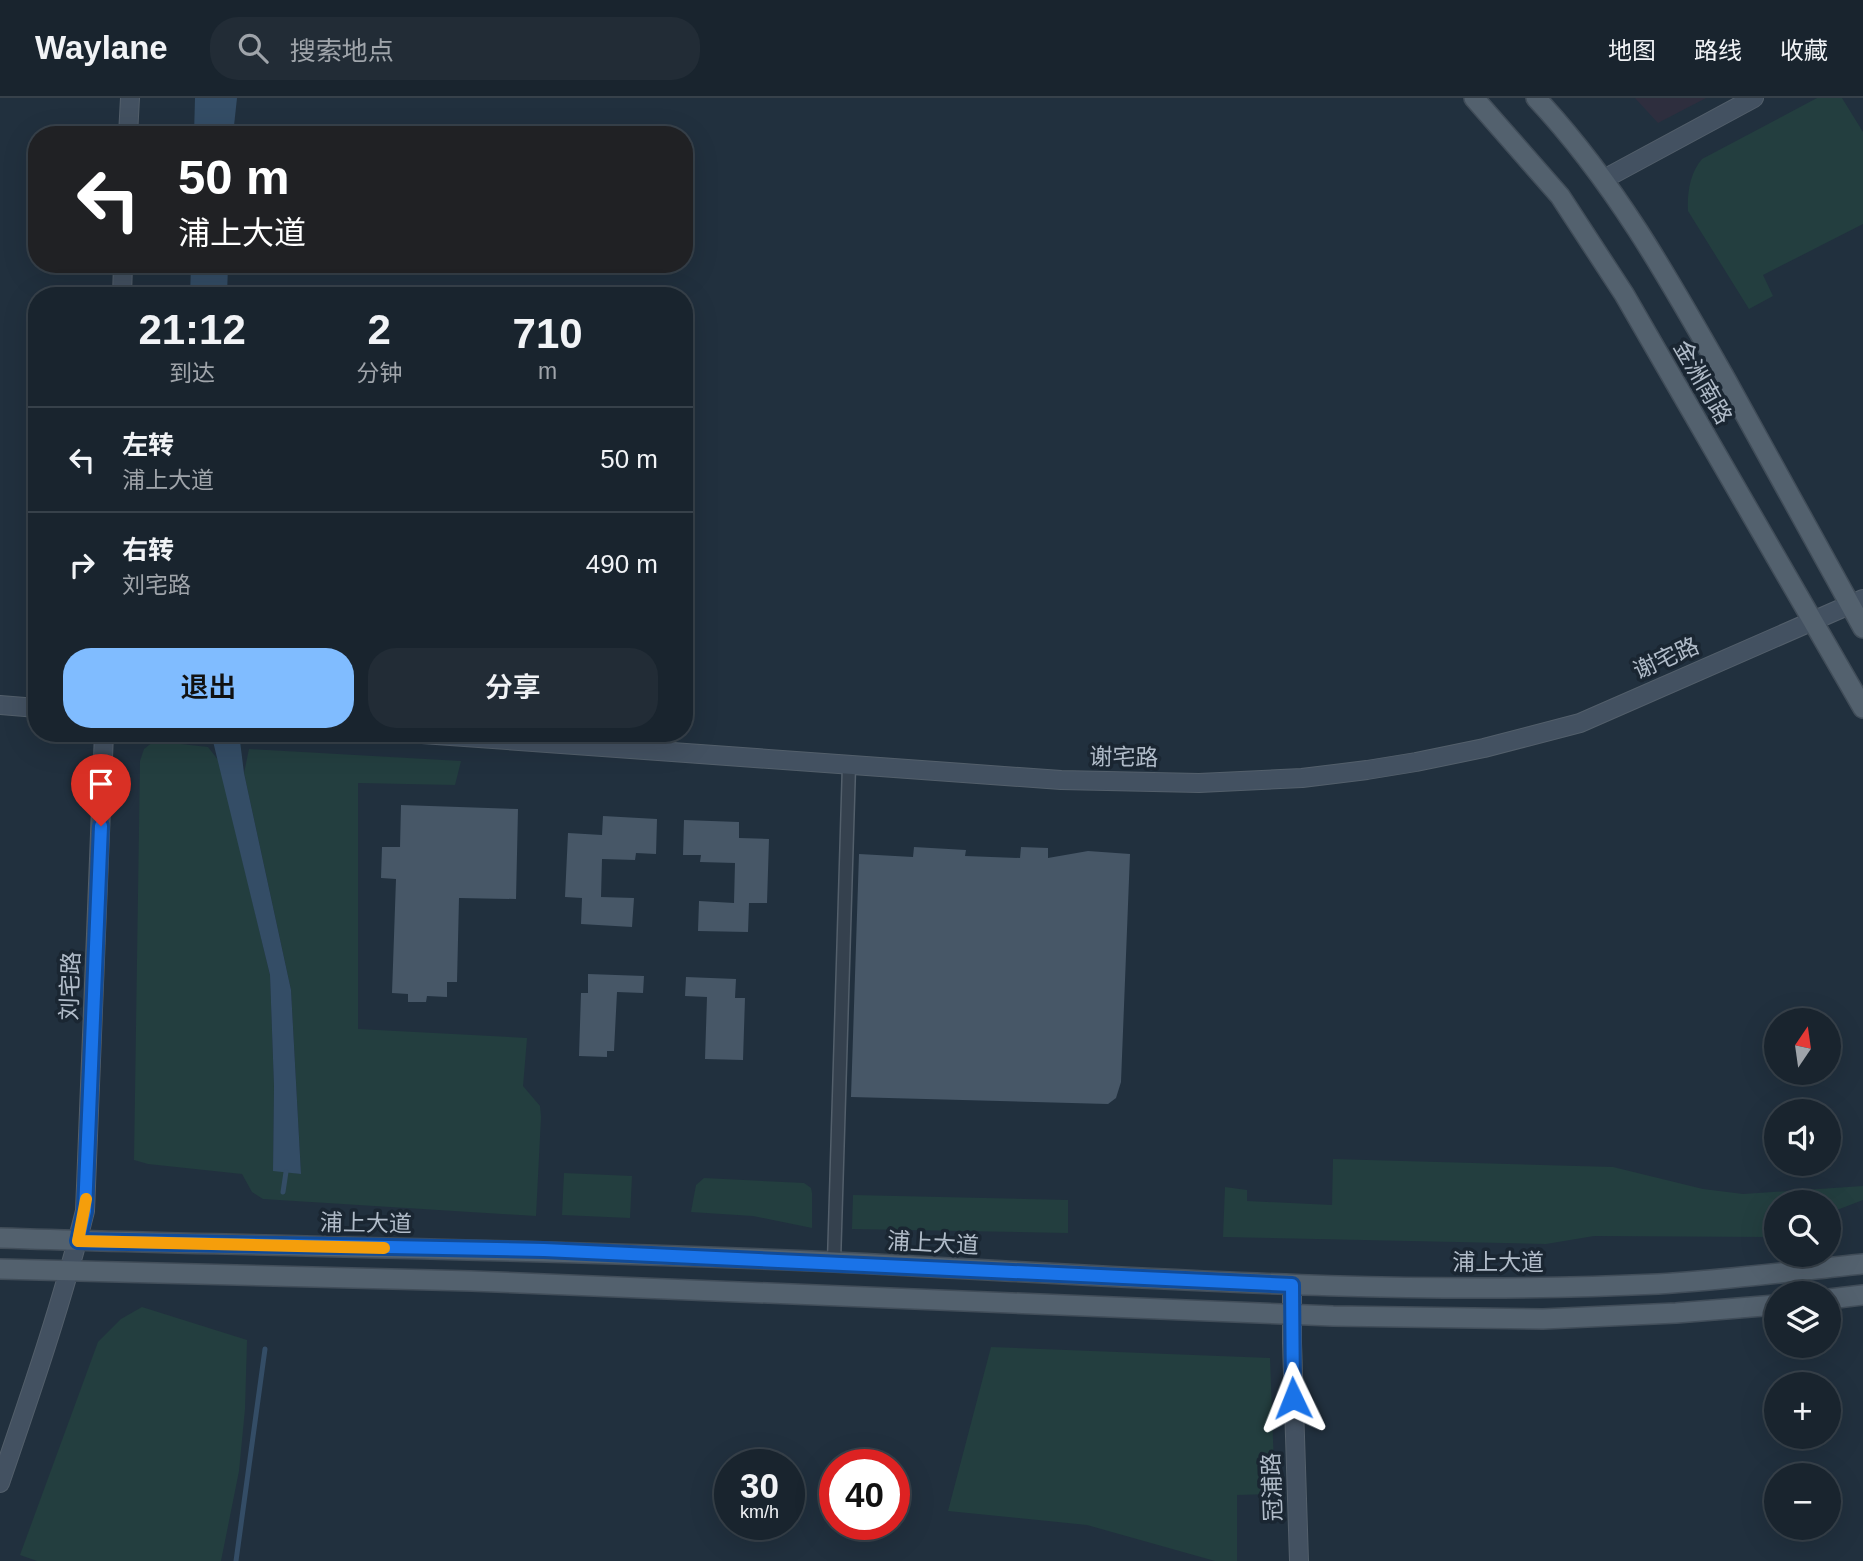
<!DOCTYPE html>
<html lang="zh">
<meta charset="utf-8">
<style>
:root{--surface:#19242e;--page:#222c36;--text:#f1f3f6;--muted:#9fa4aa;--line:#37414a;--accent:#80bcff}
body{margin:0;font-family:Helvetica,"Noto Sans SC",sans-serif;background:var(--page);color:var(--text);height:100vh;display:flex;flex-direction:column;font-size:26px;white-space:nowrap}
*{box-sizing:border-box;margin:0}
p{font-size:23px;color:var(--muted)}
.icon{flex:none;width:38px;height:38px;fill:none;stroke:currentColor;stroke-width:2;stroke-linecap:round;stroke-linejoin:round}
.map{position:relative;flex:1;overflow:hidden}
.details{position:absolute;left:28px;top:189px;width:665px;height:455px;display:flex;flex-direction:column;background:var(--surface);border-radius:28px;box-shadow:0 7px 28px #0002,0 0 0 2px var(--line)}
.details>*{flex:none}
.hud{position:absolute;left:28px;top:28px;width:665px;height:147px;border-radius:28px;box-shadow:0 7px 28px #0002,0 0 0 2px var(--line);background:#202124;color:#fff;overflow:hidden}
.needle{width:46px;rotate:13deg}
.controls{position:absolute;left:1764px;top:910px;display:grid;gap:14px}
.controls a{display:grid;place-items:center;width:77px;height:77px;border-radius:50%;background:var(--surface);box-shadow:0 7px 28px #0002,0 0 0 2px var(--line);font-size:35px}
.speed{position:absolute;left:714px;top:1351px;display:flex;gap:14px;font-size:35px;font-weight:700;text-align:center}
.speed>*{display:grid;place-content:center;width:91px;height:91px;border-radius:50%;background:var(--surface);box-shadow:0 7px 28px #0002,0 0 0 2px var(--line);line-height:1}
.speed small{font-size:18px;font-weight:400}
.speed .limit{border:10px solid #d22;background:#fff;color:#111}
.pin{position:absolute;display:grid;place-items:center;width:60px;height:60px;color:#fff;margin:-72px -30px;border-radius:50% 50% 50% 0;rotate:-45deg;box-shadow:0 0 7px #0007}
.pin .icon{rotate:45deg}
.me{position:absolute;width:77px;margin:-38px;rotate:358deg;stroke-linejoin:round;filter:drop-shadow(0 0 5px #0008)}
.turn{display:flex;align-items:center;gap:24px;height:147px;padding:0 35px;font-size:32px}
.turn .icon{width:91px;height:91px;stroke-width:2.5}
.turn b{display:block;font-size:49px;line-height:60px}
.eta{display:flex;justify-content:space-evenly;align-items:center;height:119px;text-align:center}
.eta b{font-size:42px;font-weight:600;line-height:49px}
.cta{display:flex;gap:14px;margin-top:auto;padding:14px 35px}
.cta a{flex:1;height:80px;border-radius:28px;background:var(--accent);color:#111;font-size:28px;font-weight:600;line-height:80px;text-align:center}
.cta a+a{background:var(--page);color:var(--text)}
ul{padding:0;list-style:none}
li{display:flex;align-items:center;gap:21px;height:105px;padding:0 35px;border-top:2px solid var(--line)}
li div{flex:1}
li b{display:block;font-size:26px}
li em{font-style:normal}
header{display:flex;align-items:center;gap:42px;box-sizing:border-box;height:98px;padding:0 35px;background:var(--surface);border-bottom:2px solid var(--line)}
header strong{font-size:33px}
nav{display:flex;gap:38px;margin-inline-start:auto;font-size:24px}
.search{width:490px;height:63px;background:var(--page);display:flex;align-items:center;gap:18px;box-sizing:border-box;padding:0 24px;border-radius:28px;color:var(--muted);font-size:26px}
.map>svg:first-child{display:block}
.medical{fill:#2e2e3e}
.green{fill:#233e3f}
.water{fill:#344d66}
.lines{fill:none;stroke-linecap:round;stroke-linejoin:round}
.stream{stroke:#344d66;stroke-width:5}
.building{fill:#475767}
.street-casing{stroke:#535f6b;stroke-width:15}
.secondary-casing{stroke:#535f6b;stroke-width:20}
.primary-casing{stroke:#414d59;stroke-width:22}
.street{stroke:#35414e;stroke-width:12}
.secondary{stroke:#435161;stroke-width:18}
.primary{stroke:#53616e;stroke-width:19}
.route-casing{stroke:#114b97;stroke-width:18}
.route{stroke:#1a73e8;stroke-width:12}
.slow{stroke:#f59e0b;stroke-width:12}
.labels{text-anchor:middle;stroke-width:7;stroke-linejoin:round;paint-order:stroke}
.street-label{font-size:23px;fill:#b1bcc9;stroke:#1a2632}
</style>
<header>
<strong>Waylane</strong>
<div class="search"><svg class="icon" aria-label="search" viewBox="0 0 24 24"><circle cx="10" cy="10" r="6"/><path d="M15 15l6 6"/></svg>搜索地点</div>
<nav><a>地图</a><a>路线</a><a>收藏</a></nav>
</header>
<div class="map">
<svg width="1863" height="1463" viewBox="0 0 1863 1463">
<rect width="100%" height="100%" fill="#21303e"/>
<polygon class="medical" points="1635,0 1706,0 1658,25"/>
<g class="green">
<path d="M1817 0H1842L1863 34V126L1763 177 1773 198 1749 211 1688 113C1687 95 1690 75 1702 61Z"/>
<polygon points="154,643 208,649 219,663 270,877 274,988 273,1072 301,1076 291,892 244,675 249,651 461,663 455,687 358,685 358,931 527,940 523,988 540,1008 541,1019 536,1118 263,1101 252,1094 242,1076 148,1066 134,1062 140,663 144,651"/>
<polygon points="1333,1061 1613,1069 1703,1091 1743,1096 1863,1088 1863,1102 1829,1115 1829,1104 1776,1104 1776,1136 1767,1139 1594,1138 1546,1146 1223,1139 1225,1089 1247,1092 1247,1103 1332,1107"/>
<polygon points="564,1075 632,1078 630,1120 562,1117"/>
<polygon points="704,1080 804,1085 811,1090 812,1095 812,1130 753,1118 691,1114 696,1087"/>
<polygon points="853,1097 1068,1102 1068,1135 852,1131"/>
<polygon points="142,1209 247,1242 245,1311 239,1373 221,1463 37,1463 20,1457 98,1244 121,1221"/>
<polygon points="991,1249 1270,1260 1275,1396 1237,1397 1237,1463 1215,1463 1087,1427 948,1413"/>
</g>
<g class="water">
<polygon points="195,0 237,0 233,37 194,37"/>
<polygon points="191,166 228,166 227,198 190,198"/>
<polygon points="211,635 239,635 244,675 291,892 301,1076 273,1073 274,988 270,877"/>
</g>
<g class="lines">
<g class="stream">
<polyline points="283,1094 286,1074"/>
<polyline points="236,1463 265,1251"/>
</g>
</g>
<g class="building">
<polygon points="401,707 518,711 516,801 459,800 457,884 447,884 447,899 427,898 426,904 408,904 408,896 392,895 396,781 381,780 382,749 400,749"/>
<polygon points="603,718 657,721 656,756 636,755 635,762 602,761 601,799 634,800 632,829 581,826 582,800 565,799 568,735 602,737"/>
<polygon points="684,722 739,724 739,740 769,741 767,805 749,805 748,834 698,833 699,803 734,805 735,765 700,764 701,757 683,757"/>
<polygon points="914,749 966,752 965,758 1020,760 1021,749 1048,750 1048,760 1088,753 1130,756 1121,984 1116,1000 1108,1006 851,999 859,756 913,759"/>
<polygon points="588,876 644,878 643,895 617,894 614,953 607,953 607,959 579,958 581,895 588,895"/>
<polygon points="686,879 736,881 735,900 745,900 743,962 705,961 707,899 685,898"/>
</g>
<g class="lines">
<defs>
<polyline id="street" points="834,1164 849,667"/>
<g id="secondary">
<polyline points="128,37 130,0"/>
<polyline points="1604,81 1754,0"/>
<polyline points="122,198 123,166"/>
<polyline points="0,607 37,610"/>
<polyline points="408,635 1061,682 1199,685 1302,680 1367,672 1416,664 1484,650 1580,625 1863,501"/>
<polyline points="1292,1187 1292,1245 1299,1463"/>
<path d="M0 1385C31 1295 62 1205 85 1113L104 635"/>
</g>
<g id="primary">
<polyline points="1474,0 1560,98 1624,196 1863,610"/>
<path d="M1536 0C1614 83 1669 181 1725 280 1771 363 1817 447 1863 530"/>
<path d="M0 1140C278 1149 556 1151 834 1164 1108 1177 1383 1199 1658 1186 1726 1182 1795 1173 1863 1166"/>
<polyline points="0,1171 471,1183 1333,1218 1543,1221 1676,1215 1776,1207"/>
<polyline points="1829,1201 1863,1197"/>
</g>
</defs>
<use href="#street" class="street-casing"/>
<use href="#secondary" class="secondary-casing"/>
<use href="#primary" class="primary-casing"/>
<use href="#street" class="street"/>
<use href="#secondary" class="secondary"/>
<use href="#primary" class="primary"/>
</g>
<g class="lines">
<defs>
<polyline id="route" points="101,728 85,1113 78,1143 544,1152 1292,1187 1293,1300"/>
</defs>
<use href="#route" class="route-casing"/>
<use href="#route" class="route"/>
<polyline class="slow" points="86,1101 78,1143 384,1150"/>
</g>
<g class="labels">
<g class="street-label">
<text transform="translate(1703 284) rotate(60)" y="8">金洲南路</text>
<text transform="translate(1666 560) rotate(-24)" y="8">谢宅路</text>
<text transform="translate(1124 659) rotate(1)" y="8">谢宅路</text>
<text transform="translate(70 888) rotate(-88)" y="8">刘宅路</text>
<text transform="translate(366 1125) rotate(1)" y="8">浦上大道</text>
<text transform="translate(933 1145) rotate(3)" y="8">浦上大道</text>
<text x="1498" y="1172">浦上大道</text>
<text transform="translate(1272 1389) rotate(-92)" y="8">冠浦路</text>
</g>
</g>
</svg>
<div class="controls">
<a><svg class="needle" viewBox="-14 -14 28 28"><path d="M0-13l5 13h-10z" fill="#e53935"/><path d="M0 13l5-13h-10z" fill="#9fa4aa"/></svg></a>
<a><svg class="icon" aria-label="sound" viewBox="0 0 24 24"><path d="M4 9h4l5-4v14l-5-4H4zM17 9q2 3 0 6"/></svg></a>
<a><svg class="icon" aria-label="search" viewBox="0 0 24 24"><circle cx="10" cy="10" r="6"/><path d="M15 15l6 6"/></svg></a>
<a><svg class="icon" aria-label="layers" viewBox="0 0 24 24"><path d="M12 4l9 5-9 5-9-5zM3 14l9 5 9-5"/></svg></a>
<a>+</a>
<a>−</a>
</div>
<div class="speed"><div>30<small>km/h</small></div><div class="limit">40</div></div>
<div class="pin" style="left:101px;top:728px;background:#d93025"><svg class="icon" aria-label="arrive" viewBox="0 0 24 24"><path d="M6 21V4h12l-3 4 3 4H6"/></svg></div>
<svg class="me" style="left:1293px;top:1300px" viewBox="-20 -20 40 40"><path d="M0-17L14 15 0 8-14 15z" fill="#1a73e8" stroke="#fff" stroke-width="4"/></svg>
<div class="hud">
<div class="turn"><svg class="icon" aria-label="left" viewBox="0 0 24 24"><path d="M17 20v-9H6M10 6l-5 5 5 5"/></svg><div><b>50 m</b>浦上大道</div></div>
</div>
<section class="details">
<div class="eta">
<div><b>21:12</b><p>到达</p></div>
<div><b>2</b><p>分钟</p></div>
<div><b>710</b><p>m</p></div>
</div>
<ul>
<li><svg class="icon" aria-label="left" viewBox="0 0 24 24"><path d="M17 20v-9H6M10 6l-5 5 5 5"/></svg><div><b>左转</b><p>浦上大道</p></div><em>50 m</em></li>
<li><svg class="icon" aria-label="right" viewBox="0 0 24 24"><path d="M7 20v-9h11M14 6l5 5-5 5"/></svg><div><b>右转</b><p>刘宅路</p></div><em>490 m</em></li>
</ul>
<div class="cta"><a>退出</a><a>分享</a></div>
</section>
</div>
